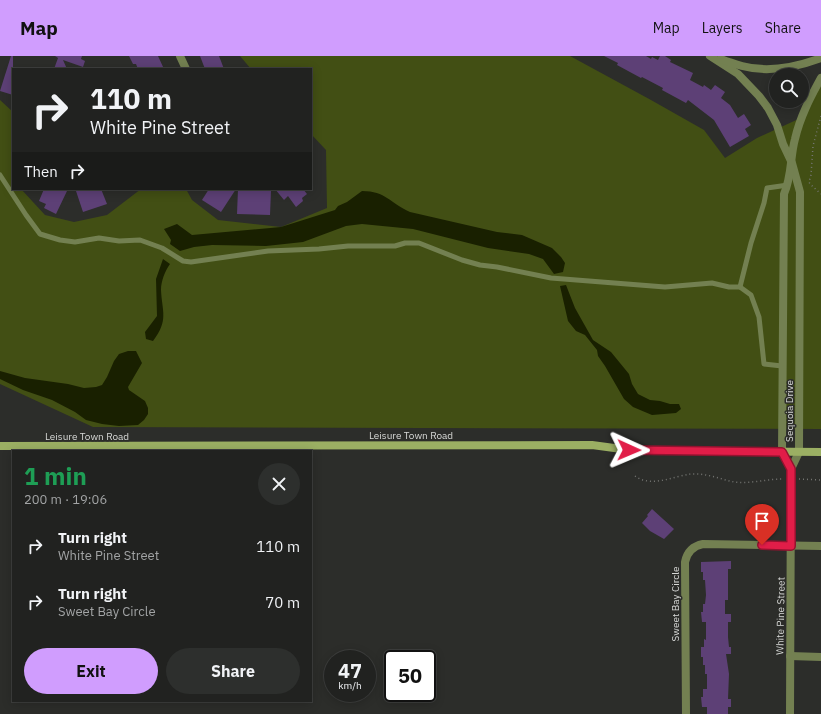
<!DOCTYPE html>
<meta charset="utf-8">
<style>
:root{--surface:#212220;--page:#2d2f2d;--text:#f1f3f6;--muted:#a2a4a5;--line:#3e3f3e;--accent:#d09dfe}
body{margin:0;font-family:"IBM Plex Sans",sans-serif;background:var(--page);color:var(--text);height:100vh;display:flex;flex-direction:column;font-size:15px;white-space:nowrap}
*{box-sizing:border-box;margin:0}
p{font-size:13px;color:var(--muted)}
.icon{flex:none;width:22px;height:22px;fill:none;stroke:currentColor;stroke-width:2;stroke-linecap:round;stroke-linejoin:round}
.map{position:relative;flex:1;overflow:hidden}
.details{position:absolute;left:12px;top:394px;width:300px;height:252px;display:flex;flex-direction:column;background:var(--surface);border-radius:0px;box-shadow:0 2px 10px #0003,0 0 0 1px var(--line)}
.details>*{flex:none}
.guide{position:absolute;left:12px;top:12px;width:300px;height:122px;border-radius:0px;box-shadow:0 2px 10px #0003,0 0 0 1px var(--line);background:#212220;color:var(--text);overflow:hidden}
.tools{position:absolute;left:769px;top:12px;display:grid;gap:8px}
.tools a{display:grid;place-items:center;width:40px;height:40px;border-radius:50%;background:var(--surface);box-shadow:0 2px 10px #0003,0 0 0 1px var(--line);font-size:20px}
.speed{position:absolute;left:324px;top:594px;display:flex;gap:8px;font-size:20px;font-weight:700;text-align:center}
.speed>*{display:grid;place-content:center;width:52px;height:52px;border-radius:50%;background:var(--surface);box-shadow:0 2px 10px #0003,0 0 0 1px var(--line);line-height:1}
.speed small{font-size:10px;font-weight:400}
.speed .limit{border:2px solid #111;border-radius:6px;background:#fff;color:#111}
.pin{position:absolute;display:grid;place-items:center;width:34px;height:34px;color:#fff;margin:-41px -17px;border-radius:50% 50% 50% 0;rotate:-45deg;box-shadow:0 0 4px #0007}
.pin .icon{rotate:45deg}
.me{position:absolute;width:44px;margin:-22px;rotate:91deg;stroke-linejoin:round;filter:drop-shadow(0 0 3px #0008)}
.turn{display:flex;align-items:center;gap:14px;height:84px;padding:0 12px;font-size:18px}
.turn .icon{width:52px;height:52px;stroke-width:2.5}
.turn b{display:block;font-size:28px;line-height:34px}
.then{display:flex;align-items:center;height:38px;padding:0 12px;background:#0003;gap:8px;font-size:15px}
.round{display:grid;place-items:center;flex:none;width:42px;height:42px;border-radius:21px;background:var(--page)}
.head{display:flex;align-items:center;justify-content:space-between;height:68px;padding:0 12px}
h1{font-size:24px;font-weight:700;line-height:30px;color:#1e9e55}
.cta{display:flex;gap:8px;margin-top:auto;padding:8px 12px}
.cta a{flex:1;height:46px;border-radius:24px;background:var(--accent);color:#111;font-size:16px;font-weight:700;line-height:46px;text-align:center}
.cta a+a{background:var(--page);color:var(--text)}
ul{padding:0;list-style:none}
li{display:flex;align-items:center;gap:12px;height:56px;padding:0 12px}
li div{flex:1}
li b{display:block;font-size:15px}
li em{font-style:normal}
header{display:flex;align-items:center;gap:24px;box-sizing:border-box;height:56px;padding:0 20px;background:var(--accent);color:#111}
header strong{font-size:19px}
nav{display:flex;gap:22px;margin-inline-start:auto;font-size:14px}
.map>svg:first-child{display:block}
.green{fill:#424f14}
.water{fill:#192000}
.building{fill:#5d4076}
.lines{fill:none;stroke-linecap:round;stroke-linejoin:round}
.path{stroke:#757673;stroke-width:1.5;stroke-dasharray:1 3;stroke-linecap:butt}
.service{stroke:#738051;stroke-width:5}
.minor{stroke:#738051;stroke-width:8}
.secondary{stroke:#9baf63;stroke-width:8}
.route-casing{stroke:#92132f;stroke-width:10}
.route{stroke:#e11d48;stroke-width:7}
.labels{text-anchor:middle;stroke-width:3;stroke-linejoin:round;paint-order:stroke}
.street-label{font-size:10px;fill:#d7d8d6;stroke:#2c2d2a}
</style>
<header>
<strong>Map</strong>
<nav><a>Map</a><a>Layers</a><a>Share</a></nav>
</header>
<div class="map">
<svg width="821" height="658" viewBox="0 0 821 658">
<rect width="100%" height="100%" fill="#2c2d2a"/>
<polygon class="green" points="240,0 570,0 651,44 704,74 725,102 757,82 805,60 821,24 821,373 93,371 0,328 0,44 13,56 13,133 21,133 45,159 74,166 107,159 141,133 186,133 192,144 218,164 281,171 327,152 326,94 311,78 311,13 251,13"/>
<g class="water">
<path d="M362 135C386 135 390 147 410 156L497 176 522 179 552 192 561 201 565 207 563 216 554 218 543 203 529 198 488 192 413 173 362 168 346 170 303 186 266 190 212 189 194 191 180 195 170 188 171 184 164 173 177 168 192 179 281 171 335 154 338 150 347 146Z"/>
<path d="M163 203 170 208C165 215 161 225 161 234 162 256 169 264 153 285L146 283 145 276 157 260 156 223Z"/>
<polygon points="566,229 575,252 593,284 611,296 629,318 632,328 638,338 650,344 660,345 670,348 679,348 681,353 676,357 652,359 633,351 624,343 605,310 598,300 597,294 585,279 576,275 568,265 560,230"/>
<polygon points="128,295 136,295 142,307 128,331 129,334 145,345 148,352 148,358 144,364 138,369 119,370 102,368 86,364 75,356 52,344 23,334 0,323 0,315 25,322 68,328 84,332 96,331 102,329 107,321 114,305 119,298"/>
</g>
<g class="building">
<polygon points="11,0 13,0 13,39 0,35"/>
<polygon points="55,0 82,0 81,3 85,5 83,11 63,4 67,13 54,13 58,2"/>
<polygon points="129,0 158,0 164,13 138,13 136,8 133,8"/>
<polygon points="200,0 219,0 224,13 205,13"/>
<polygon points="604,0 646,0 651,3 652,1 658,4 660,0 665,0 671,4 670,6 693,17 690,24 703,31 704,29 711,34 715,29 725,36 721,42 730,49 738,62 744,58 751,69 745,73 749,80 730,91 714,64 688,44 686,47 662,34 663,32 642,21 641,22 617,9 618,7"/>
<polygon points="44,133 62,133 67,135 56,158 44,152 46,148 39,145"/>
<polygon points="82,133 101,133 107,148 83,156 76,135"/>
<polygon points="209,133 236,133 221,156 202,144"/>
<polygon points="238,133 271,134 270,159 237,158"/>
<polygon points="275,133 303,133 307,138 302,142 303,145 296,151 288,140 284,144"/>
<polygon points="652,453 674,473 664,483 650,475 642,467 648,460 647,459"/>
<polygon points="731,505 731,513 728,513 728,544 725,544 725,558 731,558 731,566 728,566 728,581 729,591 731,591 731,598 726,598 729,618 728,643 731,643 731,651 728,651 728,658 707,658 707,651 702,651 701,641 703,641 703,633 707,633 707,618 705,618 705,609 703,609 703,601 701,601 701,591 704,591 704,583 706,584 706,566 702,566 701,556 703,556 703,548 705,548 706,539 705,524 703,524 703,516 701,516 701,506"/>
</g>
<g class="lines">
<g class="path">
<polyline points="821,60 813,90 811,119 809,126 810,128 821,138"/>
<path d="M635 420C651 432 674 420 691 418 706 417 720 423 734 426 750 428 767 423 783 423"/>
<polyline points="799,423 821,424"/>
</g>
<g class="service">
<polyline points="0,119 26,159 40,178 60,184 75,186 99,182 119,185 140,184 162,192 183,205 191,206 268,195 319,193 348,190 395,190 405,187 419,187 462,204 480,209 497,211 551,222 665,231 712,227 729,231 740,231 751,239 759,261 764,308 782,310"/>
<polyline points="740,231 751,187 764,147 767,132 788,129"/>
</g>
<g class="minor">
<polyline points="180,0 186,13"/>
<polyline points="710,0 738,18 759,40 768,52 777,69 783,88 792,107 800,136 799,396 791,413 790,658"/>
<path d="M721 3C728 6 735 8 742 10 768 17 797 11 821 2"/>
<path d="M791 413 782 396 784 138C792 120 790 101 795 83 800 61 810 42 821 22"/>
<polyline points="790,600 821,601"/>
<path d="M686 658 685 506C687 496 693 490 703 488L821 490"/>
</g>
<polyline class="secondary" points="0,390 592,389 629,394 821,396"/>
</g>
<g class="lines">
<defs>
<polyline id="route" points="629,394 782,396 791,413 791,490 762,489"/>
</defs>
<use href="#route" class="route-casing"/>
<use href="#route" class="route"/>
</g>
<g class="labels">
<g class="street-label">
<text transform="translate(789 355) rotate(-90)" y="4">Sequoia Drive</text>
<text x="411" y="383">Leisure Town Road</text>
<text x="87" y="384">Leisure Town Road</text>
<text transform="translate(675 548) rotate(-90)" y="4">Sweet Bay Circle</text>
<text transform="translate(780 560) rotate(-89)" y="4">White Pine Street</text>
</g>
</g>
</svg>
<div class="tools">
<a><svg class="icon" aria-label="search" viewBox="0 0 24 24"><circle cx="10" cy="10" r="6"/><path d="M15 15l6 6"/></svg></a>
</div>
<div class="speed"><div>47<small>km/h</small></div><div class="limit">50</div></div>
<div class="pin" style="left:762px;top:489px;background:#d93025"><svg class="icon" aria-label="arrive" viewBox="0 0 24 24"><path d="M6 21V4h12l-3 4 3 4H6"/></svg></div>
<svg class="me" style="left:629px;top:394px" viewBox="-20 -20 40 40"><path d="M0-17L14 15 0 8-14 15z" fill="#e11d48" stroke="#fff" stroke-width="4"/></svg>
<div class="guide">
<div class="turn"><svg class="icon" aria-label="right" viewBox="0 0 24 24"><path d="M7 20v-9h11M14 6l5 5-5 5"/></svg><div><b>110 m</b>White Pine Street</div></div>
<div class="then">Then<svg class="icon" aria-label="right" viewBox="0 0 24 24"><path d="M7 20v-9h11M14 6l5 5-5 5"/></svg></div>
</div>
<section class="details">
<div class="head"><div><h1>1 min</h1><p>200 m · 19:06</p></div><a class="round"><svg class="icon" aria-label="close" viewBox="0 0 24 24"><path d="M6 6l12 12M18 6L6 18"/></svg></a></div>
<ul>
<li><svg class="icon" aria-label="right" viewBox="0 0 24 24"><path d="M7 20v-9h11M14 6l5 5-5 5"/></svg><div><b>Turn right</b><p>White Pine Street</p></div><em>110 m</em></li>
<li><svg class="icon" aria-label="right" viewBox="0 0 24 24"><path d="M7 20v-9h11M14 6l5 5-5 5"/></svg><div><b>Turn right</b><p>Sweet Bay Circle</p></div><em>70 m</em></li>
</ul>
<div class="cta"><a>Exit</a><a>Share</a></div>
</section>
</div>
